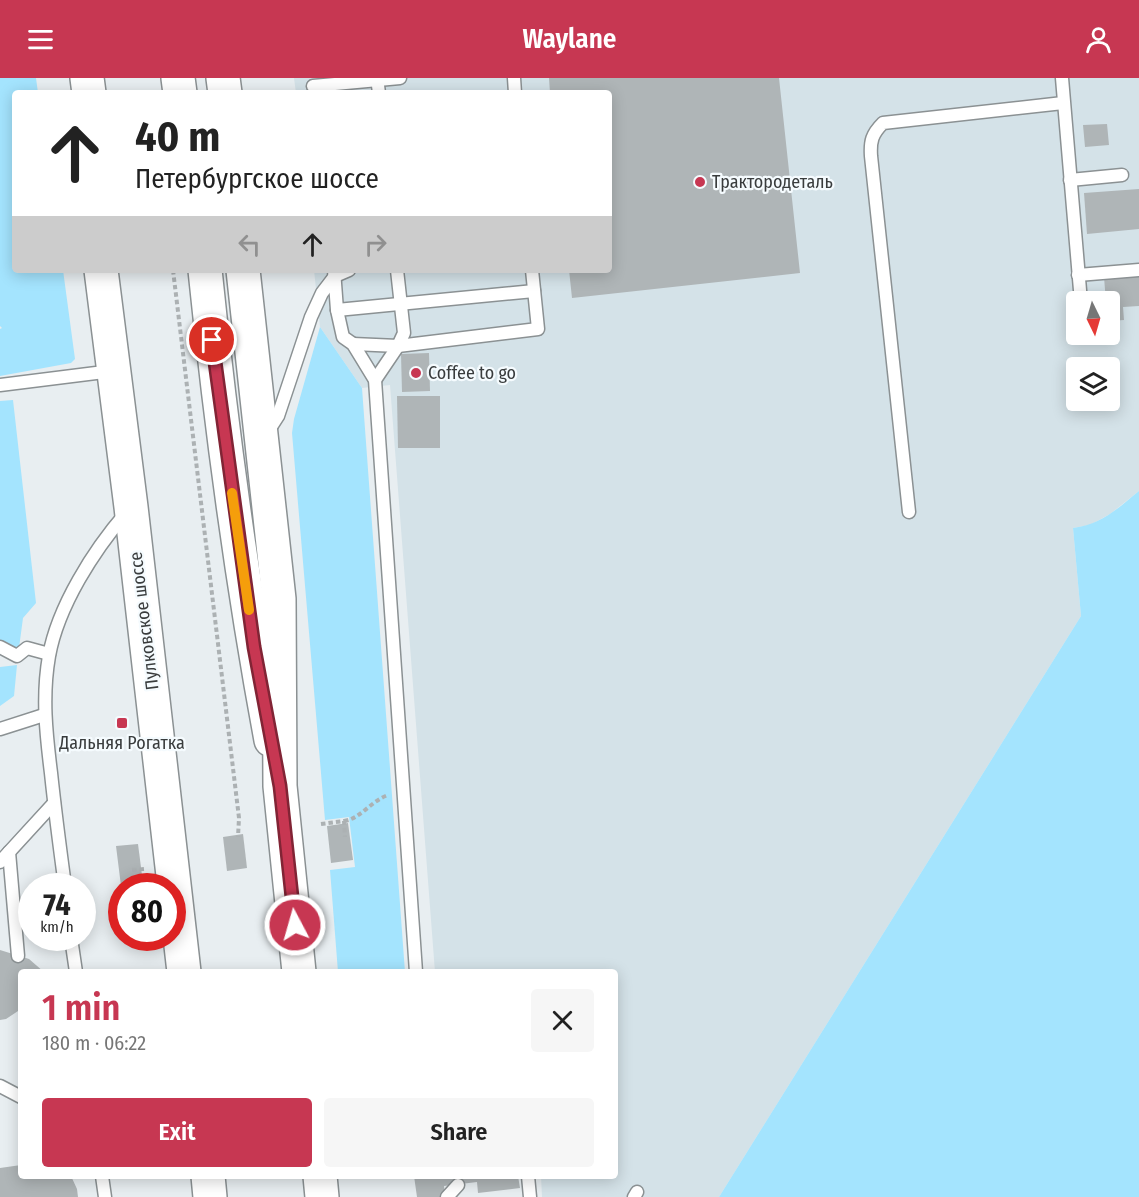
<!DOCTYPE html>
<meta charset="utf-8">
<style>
:root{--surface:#fff;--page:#f6f6f6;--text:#222;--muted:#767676;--accent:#c73752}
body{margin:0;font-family:"Fira Sans Condensed",sans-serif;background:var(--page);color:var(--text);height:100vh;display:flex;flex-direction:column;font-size:22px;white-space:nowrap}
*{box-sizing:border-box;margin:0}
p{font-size:20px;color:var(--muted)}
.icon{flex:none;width:33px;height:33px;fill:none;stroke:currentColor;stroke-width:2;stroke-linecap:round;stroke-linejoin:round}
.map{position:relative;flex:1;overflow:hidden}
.side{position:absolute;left:18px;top:891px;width:600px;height:210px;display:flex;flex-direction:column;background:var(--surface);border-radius:6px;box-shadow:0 3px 15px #0003}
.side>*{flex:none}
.guide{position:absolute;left:12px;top:12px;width:600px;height:183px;border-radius:6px;box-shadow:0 3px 15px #0003;background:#fff;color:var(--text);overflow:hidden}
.needle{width:39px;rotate:175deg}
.buttons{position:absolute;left:1066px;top:213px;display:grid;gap:12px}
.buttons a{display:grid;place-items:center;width:54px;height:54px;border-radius:6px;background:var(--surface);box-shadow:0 3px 15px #0003;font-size:30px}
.speed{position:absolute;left:18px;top:795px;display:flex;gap:12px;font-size:30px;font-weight:700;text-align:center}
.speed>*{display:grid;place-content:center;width:78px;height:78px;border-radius:50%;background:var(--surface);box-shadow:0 3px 15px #0003;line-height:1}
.speed small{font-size:15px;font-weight:400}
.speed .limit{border:9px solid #d22;background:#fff;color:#111}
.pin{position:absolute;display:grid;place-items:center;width:51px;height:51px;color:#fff;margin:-26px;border:3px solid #fff;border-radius:50%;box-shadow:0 2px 6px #0007}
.me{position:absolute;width:66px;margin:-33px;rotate:354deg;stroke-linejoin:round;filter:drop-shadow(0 0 4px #0008)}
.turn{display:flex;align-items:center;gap:21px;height:126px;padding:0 24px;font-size:27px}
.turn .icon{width:78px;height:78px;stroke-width:2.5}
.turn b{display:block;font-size:42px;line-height:51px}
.lanes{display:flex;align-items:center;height:57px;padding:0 24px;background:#0003;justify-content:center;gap:30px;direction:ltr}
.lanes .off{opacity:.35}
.round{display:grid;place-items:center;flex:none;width:63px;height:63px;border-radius:6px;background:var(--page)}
.head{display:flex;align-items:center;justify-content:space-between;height:102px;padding:0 24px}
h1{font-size:36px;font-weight:600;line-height:45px;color:var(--accent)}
.action{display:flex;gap:12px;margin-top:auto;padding:12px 24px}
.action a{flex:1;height:69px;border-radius:6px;background:var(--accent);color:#fff;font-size:24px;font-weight:600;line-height:69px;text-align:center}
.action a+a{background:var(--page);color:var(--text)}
header{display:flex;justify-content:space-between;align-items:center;height:78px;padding:0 24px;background:var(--accent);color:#fff;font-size:27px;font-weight:600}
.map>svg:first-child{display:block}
.built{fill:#d4e2e8;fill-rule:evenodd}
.green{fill:#a4e4fe}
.building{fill:#afb5b7}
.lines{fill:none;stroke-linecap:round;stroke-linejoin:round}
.service-casing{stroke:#8b9193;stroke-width:15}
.secondary-casing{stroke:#8b9193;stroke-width:36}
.trunk-casing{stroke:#8b9193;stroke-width:36}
.path{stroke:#acb1b3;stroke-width:4;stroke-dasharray:4.5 3;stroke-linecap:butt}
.service{stroke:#fff;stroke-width:12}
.secondary{stroke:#fff;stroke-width:33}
.trunk{stroke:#fff;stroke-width:33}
.route-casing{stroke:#812435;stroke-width:15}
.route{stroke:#c73752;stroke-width:10}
.slow{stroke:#f59e0b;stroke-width:10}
.poi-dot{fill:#c73752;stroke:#f5fbfe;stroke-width:2}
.labels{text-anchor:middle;stroke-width:4.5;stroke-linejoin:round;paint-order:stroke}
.poi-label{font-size:18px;fill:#393c3d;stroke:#f5fbfe;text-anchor:start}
.street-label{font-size:18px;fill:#393c3d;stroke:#f5fbfe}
</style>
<header><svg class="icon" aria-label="menu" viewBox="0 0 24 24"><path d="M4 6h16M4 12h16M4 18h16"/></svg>Waylane<svg class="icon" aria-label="person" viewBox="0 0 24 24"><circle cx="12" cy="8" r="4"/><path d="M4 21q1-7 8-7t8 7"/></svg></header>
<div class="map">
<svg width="1139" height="1119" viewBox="0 0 1139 1119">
<rect width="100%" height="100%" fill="#e8eef1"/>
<path class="built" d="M294 0H1139V413L1110 436 1090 447 1073 450 1081 538 719 1119H542L541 1098H615V894H435L390 307 362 310 320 249 314 192H609V15H296ZM1077 224H1110V256H1077ZM1077 290H1110V322H1077Z"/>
<g class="green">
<polygon points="0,0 36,0 38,15 15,15 15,192 63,192 75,281 71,285 0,298 0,251 2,250 0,248"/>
<polygon points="320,249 362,310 405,894 338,894 330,792 355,789 349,739 325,742 292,355 294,341"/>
<polygon points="13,322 36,525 23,540 19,570 0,572 0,323"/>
<path d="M1139 413V1119H719L1081 538 1073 450C1102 446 1117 431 1139 413Z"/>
<polygon points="17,587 14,618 0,628 0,589"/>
</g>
<g class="building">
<polygon points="549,0 779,0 800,195 572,220 569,192 609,192 609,15 550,15"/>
<polygon points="1107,46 1109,67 1085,69 1083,47"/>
<polygon points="1139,111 1139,151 1087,156 1084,115"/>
<polygon points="1139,196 1139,228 1123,229 1124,242 1110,243 1110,224 1106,224 1104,199"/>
<polygon points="429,275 430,313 402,314 401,276"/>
<polygon points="397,318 440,318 440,370 398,370"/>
<polygon points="348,745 353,782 331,785 327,748"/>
<polygon points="243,756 247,790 227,793 223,759"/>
<polygon points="138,766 143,805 121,808 116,768"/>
<polygon points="0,872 29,881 44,894 21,894 21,931 6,941 0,942"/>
<polygon points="21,1087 21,1098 71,1098 77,1111 78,1119 0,1119 0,1090"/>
<polygon points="414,1098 518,1098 520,1110 478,1115 477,1104 444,1108 445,1119 417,1119"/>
</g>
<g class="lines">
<defs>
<g id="service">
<polyline points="377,0 379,15"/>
<polyline points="514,0 515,15"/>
<polyline points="1062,0 1081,224"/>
<polyline points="313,8 400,0"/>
<polyline points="1070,102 1122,97"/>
<polyline points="334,192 337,232 343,259 353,266 375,302 416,894"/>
<polyline points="1078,197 1139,192"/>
<polyline points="337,232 534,213"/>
<polyline points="353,266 398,268 538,251 532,192"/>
<polyline points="375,302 398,268 404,255 397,192"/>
<polyline points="0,307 112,293"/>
<polyline points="267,355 278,338 311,239 322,215 335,198 349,192"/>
<path d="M909 434 871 78C870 63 872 56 883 45L1063 25"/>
<polyline points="0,569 17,578 27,570 49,576"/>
<polyline points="0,651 44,637"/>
<polyline points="9,774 18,878"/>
<polyline points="0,784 54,725"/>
<path d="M65 808C60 771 55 733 51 695 46 655 42 618 49 578 58 528 94 472 126 435"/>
<polyline points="71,860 76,894"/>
<polyline points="0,1008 21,1019"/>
<polyline points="102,1098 105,1119"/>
<polyline points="528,1098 530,1119"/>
<polyline points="447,1119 458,1107"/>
<polyline points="634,1119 637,1114"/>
</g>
<g id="secondary">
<polyline points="178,0 180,15"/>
<path d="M205 192C221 349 242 506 271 662"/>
</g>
<g id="trunk">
<polyline points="87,0 89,15"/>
<polyline points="223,0 225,15"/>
<polyline points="101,192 131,429 184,894"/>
<polyline points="243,192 279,521 280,708 299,894"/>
<polyline points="208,1098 210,1119"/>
<polyline points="320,1098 322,1119"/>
</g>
</defs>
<use href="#service" class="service-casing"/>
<use href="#secondary" class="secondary-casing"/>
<use href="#trunk" class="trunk-casing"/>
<g class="path">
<polyline points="173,192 239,740 238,759"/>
<path d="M344 743C360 741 371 723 388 717"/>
<polyline points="321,746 344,743 345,759"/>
<polyline points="132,792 144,791"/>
</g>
<use href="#service" class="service"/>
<use href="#secondary" class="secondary"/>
<use href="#trunk" class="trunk"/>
</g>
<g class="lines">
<defs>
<polyline id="route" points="212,262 254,569 280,708 295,847"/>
</defs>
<use href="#route" class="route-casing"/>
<use href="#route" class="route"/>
<polyline class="slow" points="232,415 249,532"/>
</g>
<g class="poi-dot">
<circle cx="700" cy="104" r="6"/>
<circle cx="416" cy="295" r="6"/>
<rect x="116" y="639" width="12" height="12" rx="3"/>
</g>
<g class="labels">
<g class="poi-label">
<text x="712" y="110">Трактородеталь</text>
<text x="428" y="301">Coffee to go</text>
<text x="122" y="671" text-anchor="middle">Дальняя Рогатка</text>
</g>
<g class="street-label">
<text transform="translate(144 543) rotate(-97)" y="6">Пулковское шоссе</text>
</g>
</g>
</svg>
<div class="buttons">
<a><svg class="needle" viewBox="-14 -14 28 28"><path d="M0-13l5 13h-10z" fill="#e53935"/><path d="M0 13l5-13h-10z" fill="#767676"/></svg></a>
<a><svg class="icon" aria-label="layers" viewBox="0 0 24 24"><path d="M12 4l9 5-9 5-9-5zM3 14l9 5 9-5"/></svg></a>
</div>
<div class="speed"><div>74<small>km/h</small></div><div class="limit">80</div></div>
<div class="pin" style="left:212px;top:262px;background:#d93025"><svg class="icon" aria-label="arrive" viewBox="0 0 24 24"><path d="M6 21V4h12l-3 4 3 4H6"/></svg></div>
<svg class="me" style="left:295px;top:847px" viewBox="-20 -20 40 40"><circle r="17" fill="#c73752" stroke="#fff" stroke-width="3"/><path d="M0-11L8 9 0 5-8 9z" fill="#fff"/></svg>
<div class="guide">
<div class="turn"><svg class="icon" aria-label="ahead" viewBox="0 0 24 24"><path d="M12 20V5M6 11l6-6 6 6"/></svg><div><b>40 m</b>Петербургское шоссе</div></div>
<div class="lanes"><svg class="icon off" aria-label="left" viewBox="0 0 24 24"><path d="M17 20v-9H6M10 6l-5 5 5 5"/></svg><svg class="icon" aria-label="ahead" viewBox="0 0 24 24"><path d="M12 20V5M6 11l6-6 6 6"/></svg><svg class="icon off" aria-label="right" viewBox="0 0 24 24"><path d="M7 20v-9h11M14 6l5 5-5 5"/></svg></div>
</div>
<section class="side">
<div class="head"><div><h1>1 min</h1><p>180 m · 06:22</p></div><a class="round"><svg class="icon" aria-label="close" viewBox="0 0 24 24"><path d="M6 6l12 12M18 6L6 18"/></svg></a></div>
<div class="action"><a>Exit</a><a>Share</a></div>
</section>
</div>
